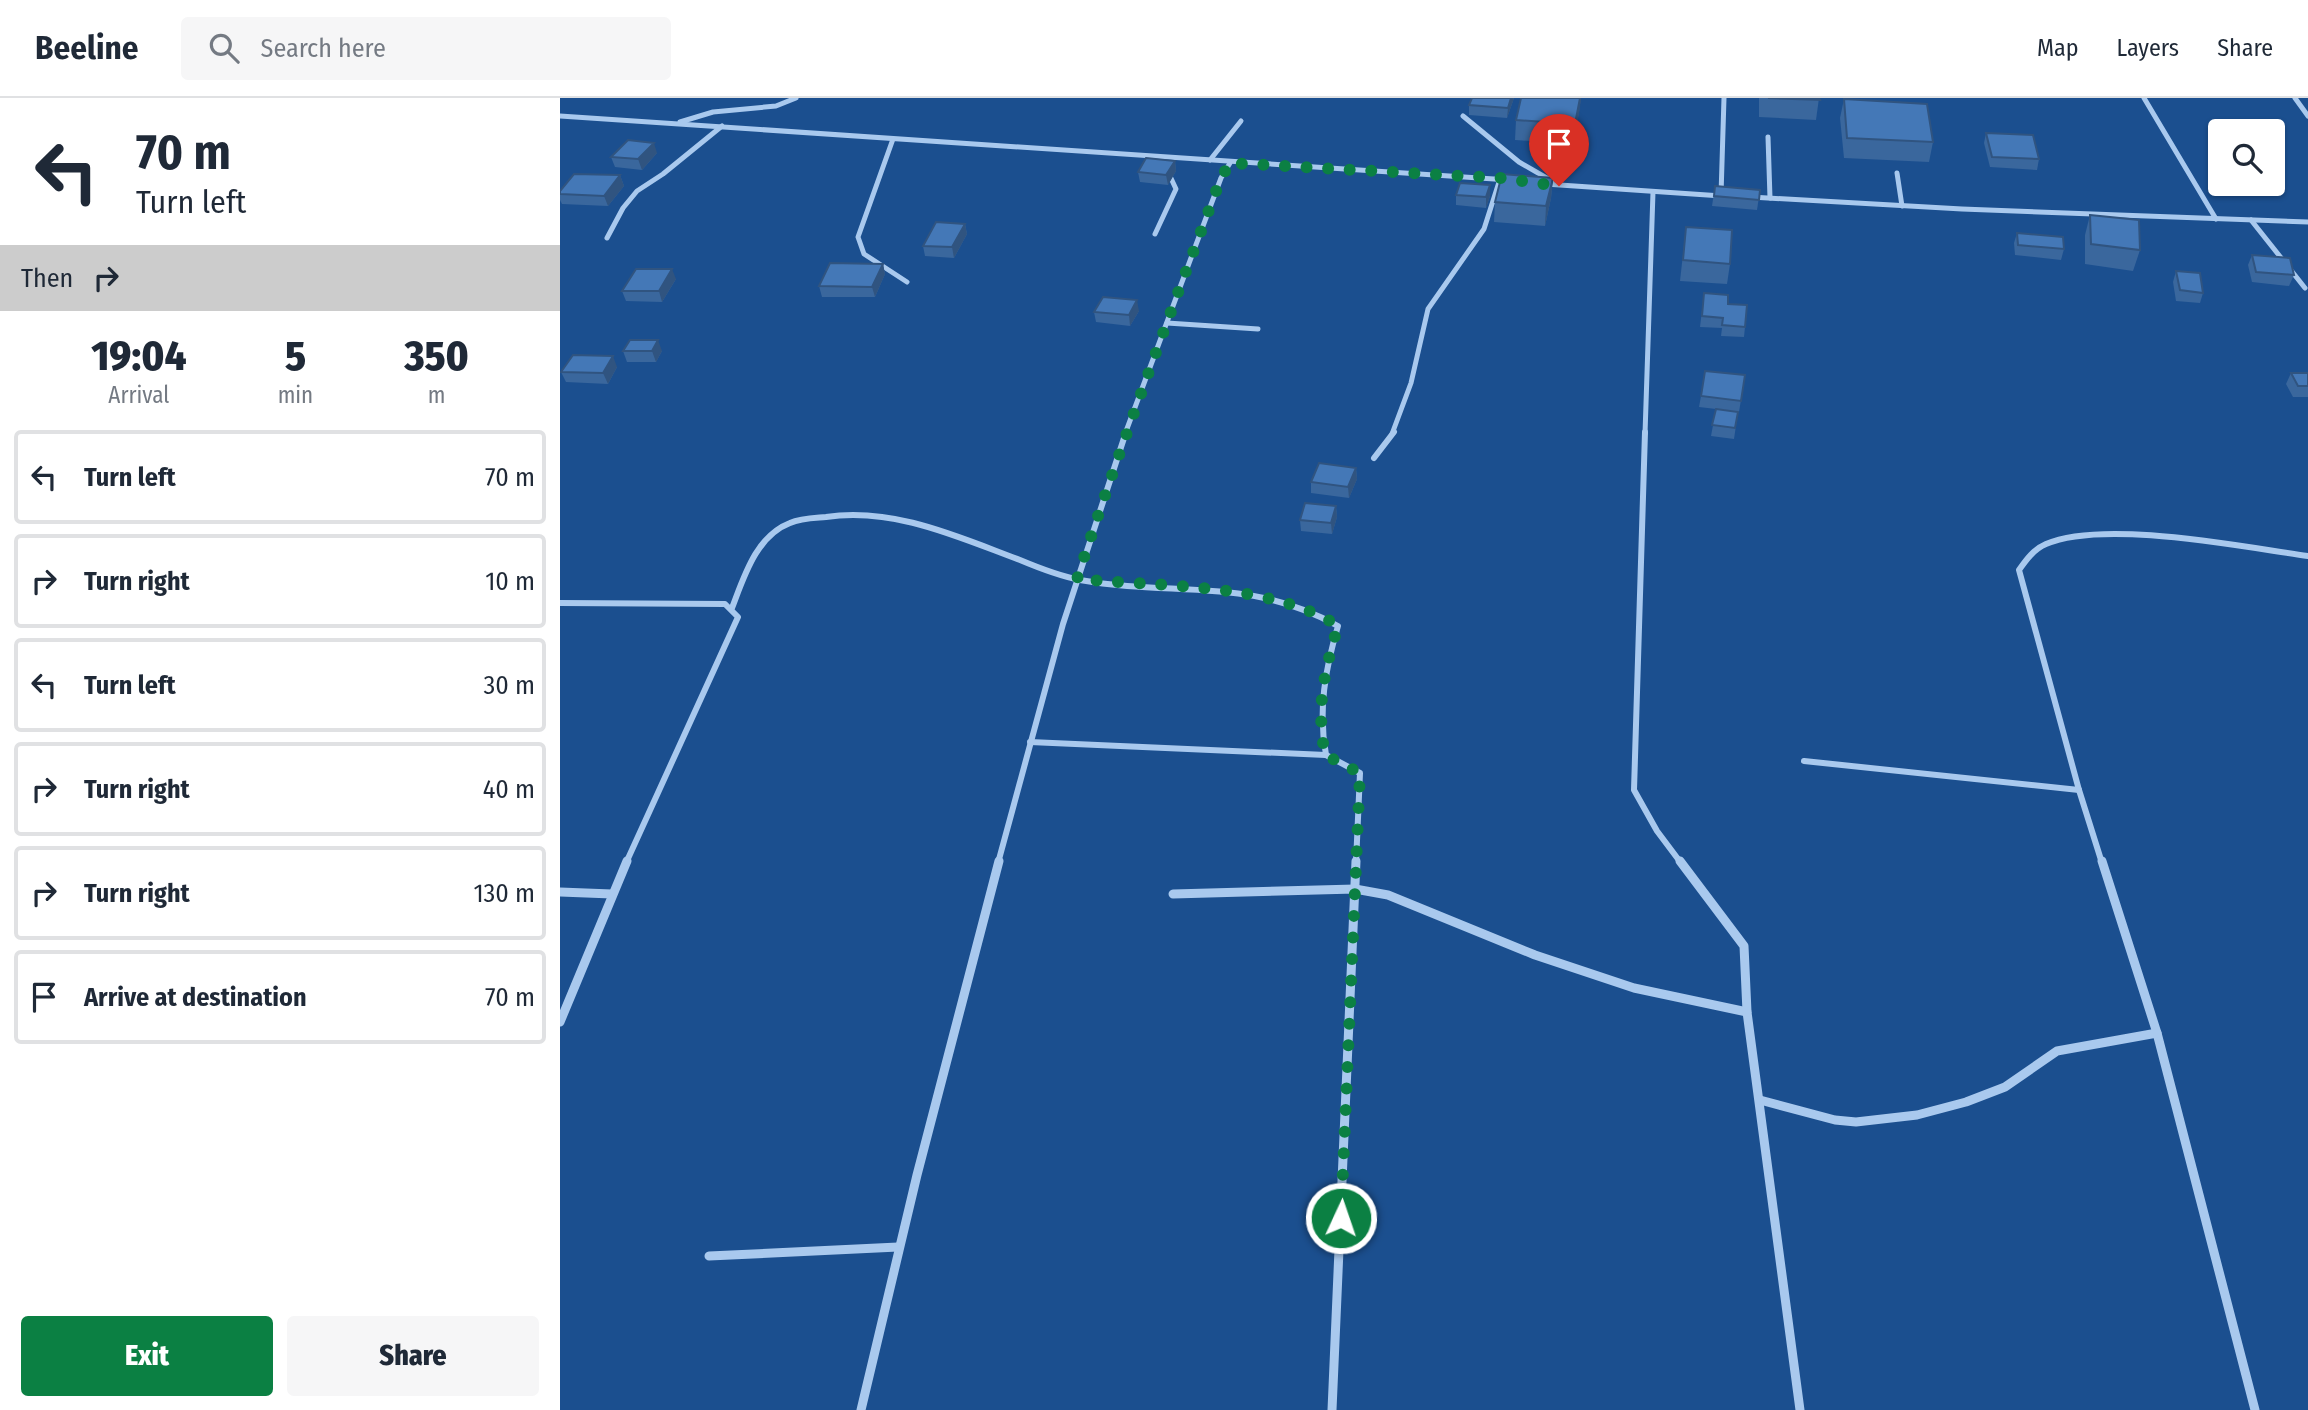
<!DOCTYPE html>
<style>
:root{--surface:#fff;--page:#f6f6f7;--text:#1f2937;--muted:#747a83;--line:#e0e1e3;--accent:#0b8043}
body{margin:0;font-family:"Fira Sans Condensed",sans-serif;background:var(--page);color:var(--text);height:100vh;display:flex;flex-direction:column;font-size:26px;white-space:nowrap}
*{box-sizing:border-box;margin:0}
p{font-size:23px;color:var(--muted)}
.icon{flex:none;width:38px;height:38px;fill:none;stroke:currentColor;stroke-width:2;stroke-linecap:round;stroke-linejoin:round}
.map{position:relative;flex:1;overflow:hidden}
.side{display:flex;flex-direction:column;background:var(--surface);width:560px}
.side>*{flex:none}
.hud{background:#fff;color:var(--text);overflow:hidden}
.controls{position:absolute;left:1648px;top:21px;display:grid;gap:14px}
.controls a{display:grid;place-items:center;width:77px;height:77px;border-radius:7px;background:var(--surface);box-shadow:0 2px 5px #0004;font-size:35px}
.pin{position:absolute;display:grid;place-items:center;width:60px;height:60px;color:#fff;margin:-72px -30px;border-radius:50% 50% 50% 0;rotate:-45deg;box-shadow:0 0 7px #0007}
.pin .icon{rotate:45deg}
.me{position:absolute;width:77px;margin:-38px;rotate:3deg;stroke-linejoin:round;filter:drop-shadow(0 0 5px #0008)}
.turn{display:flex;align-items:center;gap:24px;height:147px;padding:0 21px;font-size:32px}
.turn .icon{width:91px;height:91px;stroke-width:2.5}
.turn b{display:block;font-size:49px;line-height:60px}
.then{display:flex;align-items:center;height:66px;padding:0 21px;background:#0003;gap:14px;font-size:26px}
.eta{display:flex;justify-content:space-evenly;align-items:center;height:119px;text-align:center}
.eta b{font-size:42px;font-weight:800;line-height:49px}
.button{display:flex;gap:14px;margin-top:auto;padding:14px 21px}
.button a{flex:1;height:80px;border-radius:7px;background:var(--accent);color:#fff;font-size:28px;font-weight:800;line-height:80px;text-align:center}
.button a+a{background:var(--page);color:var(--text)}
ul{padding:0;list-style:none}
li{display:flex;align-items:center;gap:21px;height:94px;margin:0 14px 10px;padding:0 7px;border:4px solid var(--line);border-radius:7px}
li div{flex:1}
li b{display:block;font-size:26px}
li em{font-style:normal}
header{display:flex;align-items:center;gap:42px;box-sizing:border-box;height:98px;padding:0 35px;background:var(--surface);border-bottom:2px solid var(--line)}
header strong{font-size:33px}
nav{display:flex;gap:38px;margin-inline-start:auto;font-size:24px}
.search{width:490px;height:63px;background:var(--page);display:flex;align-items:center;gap:18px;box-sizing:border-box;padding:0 24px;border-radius:7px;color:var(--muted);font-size:26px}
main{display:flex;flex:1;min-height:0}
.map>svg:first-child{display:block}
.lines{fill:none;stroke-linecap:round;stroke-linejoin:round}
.street-far2{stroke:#a9c9ee;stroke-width:5}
.street-far1{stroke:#a9c9ee;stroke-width:6}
.street{stroke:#a9c9ee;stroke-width:9}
.wall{fill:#3a679d}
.shaded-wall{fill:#305480}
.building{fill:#4478b7;stroke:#305480;stroke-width:2}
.route{stroke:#0b8043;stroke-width:12;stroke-dasharray:0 21.6}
</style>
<header>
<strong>Beeline</strong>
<div class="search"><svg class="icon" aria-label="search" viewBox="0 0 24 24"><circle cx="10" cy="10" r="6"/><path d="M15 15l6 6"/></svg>Search here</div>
<nav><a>Map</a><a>Layers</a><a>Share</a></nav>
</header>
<main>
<section class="side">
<div class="hud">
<div class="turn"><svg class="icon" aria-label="left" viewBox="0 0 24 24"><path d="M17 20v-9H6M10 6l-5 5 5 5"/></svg><div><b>70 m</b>Turn left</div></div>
<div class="then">Then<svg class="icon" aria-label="right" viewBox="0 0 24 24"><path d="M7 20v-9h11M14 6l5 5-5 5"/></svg></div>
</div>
<div class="eta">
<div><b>19:04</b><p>Arrival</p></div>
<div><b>5</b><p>min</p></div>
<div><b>350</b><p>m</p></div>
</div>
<ul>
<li><svg class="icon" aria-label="left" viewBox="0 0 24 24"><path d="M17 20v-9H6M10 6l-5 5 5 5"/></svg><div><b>Turn left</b></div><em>70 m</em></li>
<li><svg class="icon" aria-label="right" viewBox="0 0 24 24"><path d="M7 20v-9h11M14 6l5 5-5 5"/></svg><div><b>Turn right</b></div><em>10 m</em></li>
<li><svg class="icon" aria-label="left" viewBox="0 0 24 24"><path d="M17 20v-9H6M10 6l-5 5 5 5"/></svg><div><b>Turn left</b></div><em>30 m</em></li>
<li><svg class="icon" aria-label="right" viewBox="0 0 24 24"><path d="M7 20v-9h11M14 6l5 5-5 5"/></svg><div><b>Turn right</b></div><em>40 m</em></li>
<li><svg class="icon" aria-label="right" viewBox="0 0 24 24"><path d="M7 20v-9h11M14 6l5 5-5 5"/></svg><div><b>Turn right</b></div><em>130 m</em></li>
<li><svg class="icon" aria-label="arrive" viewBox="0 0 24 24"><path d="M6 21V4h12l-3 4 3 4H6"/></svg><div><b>Arrive at destination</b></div><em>70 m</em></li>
</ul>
<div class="button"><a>Exit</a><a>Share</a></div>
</section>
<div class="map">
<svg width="1748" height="1312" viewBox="0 0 1748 1312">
<rect width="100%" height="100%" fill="#1b4f8f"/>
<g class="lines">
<g class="street-far2">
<polyline points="1584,0 1656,121"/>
<polyline points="1735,0 1748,18"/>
<polyline points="0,18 949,82"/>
<polyline points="903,18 959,64 992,83"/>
<polyline points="120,24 153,14 216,8 236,0"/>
<polyline points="1208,39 1210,100"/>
<polyline points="333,41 298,139 304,156 347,184"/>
<polyline points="650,62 681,23"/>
<polyline points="1337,75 1342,108"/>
<polyline points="985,86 1162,98"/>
<polyline points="1161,97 1164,0"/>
<polyline points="1191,99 1402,111 1748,124"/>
<polyline points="1691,122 1745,190"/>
<polyline points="595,136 616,91 609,76"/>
<polyline points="47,140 63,110 77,93 103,76 162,28"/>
<polyline points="607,225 698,231"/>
<polyline points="565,336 661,80 670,65"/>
<polyline points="832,336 851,285 868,211 924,131 940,81"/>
<polyline points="1085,336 1093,94"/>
</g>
<g class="street-far1">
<polyline points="1085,334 1074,692 1097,733 1121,765"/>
<polyline points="814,360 834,334"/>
<polyline points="0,505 165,506 178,519 66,765"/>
<path d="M172 510C184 479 196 438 230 425 241 420 255 420 266 419 334 409 398 439 460 462 479 470 500 478 520 482 614 499 688 478 778 528 765 572 758 612 766 657"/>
<polyline points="470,644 766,657 800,675 796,765"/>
<polyline points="1244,663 1519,692"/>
<polyline points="438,765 503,526 566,334"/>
<path d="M1542 765 1519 692 1459 472C1466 462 1474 451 1486 446 1544 421 1683 449 1748 458"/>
</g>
<g class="street">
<polyline points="1120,763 1184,848 1187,914 1240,1312"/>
<polyline points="1542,763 1597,935 1695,1312"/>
<polyline points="0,794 52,796"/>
<polyline points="613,796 795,791 828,797 975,857 1074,890 1187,914"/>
<polyline points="0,924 67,763"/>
<polyline points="1200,1002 1275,1022 1296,1024 1357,1017 1406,1004 1445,989 1497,953 1597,935"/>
<polyline points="149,1158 338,1149"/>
<polyline points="301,1312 357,1077 439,763"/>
<polyline points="772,1312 796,763"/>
</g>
</g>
<g class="wall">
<polygon points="954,0 947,20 909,17 909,7"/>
<polygon points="961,0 1021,0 1014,46 955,42 956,22"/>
<polygon points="1199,0 1259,0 1256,22 1199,19"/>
<polygon points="1284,1 1373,44 1369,64 1284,60 1280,20"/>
<polygon points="1426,35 1479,61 1477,72 1430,69 1424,45"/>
<polygon points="97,55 82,72 55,69 51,59"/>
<polygon points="615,63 616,73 608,87 580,84 578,74"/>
<polygon points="60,77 64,88 48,108 2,106 0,102 0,93"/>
<polygon points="993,80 991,100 985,128 934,124 935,104"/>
<polygon points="930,87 930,98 926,110 896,107 896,97"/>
<polygon points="1155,88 1200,92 1197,112 1152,108"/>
<polygon points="1530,117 1580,152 1573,173 1525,166 1525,137"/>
<polygon points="405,126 407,136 394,160 365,158 363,148"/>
<polygon points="1126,129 1170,166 1167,186 1120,183"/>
<polygon points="1457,135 1504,151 1501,162 1455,157 1454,145"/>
<polygon points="1692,157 1734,177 1729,188 1692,184 1688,167"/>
<polygon points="323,166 325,176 315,199 262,199 259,188"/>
<polygon points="1616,173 1643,195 1640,205 1616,203 1613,184"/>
<polygon points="116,181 102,204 66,203 62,193"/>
<polygon points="1144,195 1168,206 1185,229 1184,239 1161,238 1162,230 1140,229"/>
<polygon points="579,213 570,228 536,224 534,214"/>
<polygon points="63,253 102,253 96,264 67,264"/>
<polygon points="57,269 48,286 6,284 1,274"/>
<polygon points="1731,275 1748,275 1748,299 1733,299 1726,286"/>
<polygon points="1185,277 1179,314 1171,313 1178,314 1174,341 1151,338 1156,311 1139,309 1141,298"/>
<polygon points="796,370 797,381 789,400 751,395 751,384"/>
<polygon points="776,408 777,419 772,436 741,433 740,422"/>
</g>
<g class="shaded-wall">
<polygon points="951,0 954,0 947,20 948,10"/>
<polygon points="1020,0 1021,0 1020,9 1014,46 1015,26"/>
<polygon points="94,45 97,55 82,72 78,61"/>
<polygon points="615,63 616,73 608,87 606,77"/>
<polygon points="60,77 64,88 48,108 44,98"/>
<polygon points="993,80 991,100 985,128 986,108"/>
<polygon points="930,87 930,98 926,110 926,99"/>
<polygon points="405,126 407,136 394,160 392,149"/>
<polygon points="323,166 325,176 315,199 312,189"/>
<polygon points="112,171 116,181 102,204 99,193"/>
<polygon points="577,202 579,213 570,228 569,217"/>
<polygon points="98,242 102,253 96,264 92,253"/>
<polygon points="53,258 57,269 48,286 43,275"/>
<polygon points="796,370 797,381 789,400 788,389"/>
<polygon points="776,408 777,419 772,436 771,425"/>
</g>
<g class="building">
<polygon points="912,0 951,0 948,10 909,7"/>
<polygon points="961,0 1020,0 1015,26 956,22"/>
<polygon points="1208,0 1259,0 1260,2"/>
<polygon points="1284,1 1367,6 1373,44 1287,40"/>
<polygon points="1426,35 1473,37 1479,61 1432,59"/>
<polygon points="68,42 94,45 78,61 51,59"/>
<polygon points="586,60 615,63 606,77 578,74"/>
<polygon points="14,76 60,77 44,98 0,96 0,93"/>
<polygon points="942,76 993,80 986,108 935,104"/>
<polygon points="900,85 930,87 926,99 896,97"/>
<polygon points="1155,88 1200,92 1199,102 1154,98"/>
<polygon points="1530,117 1579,122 1580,152 1531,146"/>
<polygon points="376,124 405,126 392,149 363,148"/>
<polygon points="1126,129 1172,132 1170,166 1123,162"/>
<polygon points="1457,135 1503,139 1504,151 1458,147"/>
<polygon points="1692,157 1730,160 1734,177 1696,174"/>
<polygon points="270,165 323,166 312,189 259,188"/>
<polygon points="76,171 112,171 99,193 62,193"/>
<polygon points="1616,173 1640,175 1643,195 1620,192"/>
<polygon points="1144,195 1168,197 1168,206 1187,207 1185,229 1162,227 1163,220 1142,218"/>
<polygon points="543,199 577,202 569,217 534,214"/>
<polygon points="70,242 98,242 92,253 63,253"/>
<polygon points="13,257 53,258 43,275 1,274"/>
<polygon points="1145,273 1185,277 1181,303 1141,298"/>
<polygon points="1731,275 1748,275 1748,288 1738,288"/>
<polygon points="1156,311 1178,314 1175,330 1152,327"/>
<polygon points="759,365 796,370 788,389 751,384"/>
<polygon points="745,405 776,408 771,425 740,422"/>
</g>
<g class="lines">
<path class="route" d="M781 1120 800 675 765 657C756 610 764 574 778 528 714 485 593 488 517 481 561 346 611 213 661 80L670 65 940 80 999 88"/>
</g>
</svg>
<div class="controls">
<a><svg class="icon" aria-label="search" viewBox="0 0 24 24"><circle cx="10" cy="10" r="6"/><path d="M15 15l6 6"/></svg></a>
</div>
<div class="pin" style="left:999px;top:88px;background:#d93025"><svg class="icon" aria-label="arrive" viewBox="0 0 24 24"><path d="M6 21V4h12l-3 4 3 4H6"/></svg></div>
<svg class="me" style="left:781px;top:1120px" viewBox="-20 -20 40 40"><circle r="17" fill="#0b8043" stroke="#fff" stroke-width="3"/><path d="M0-11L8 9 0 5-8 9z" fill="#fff"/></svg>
</div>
</main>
